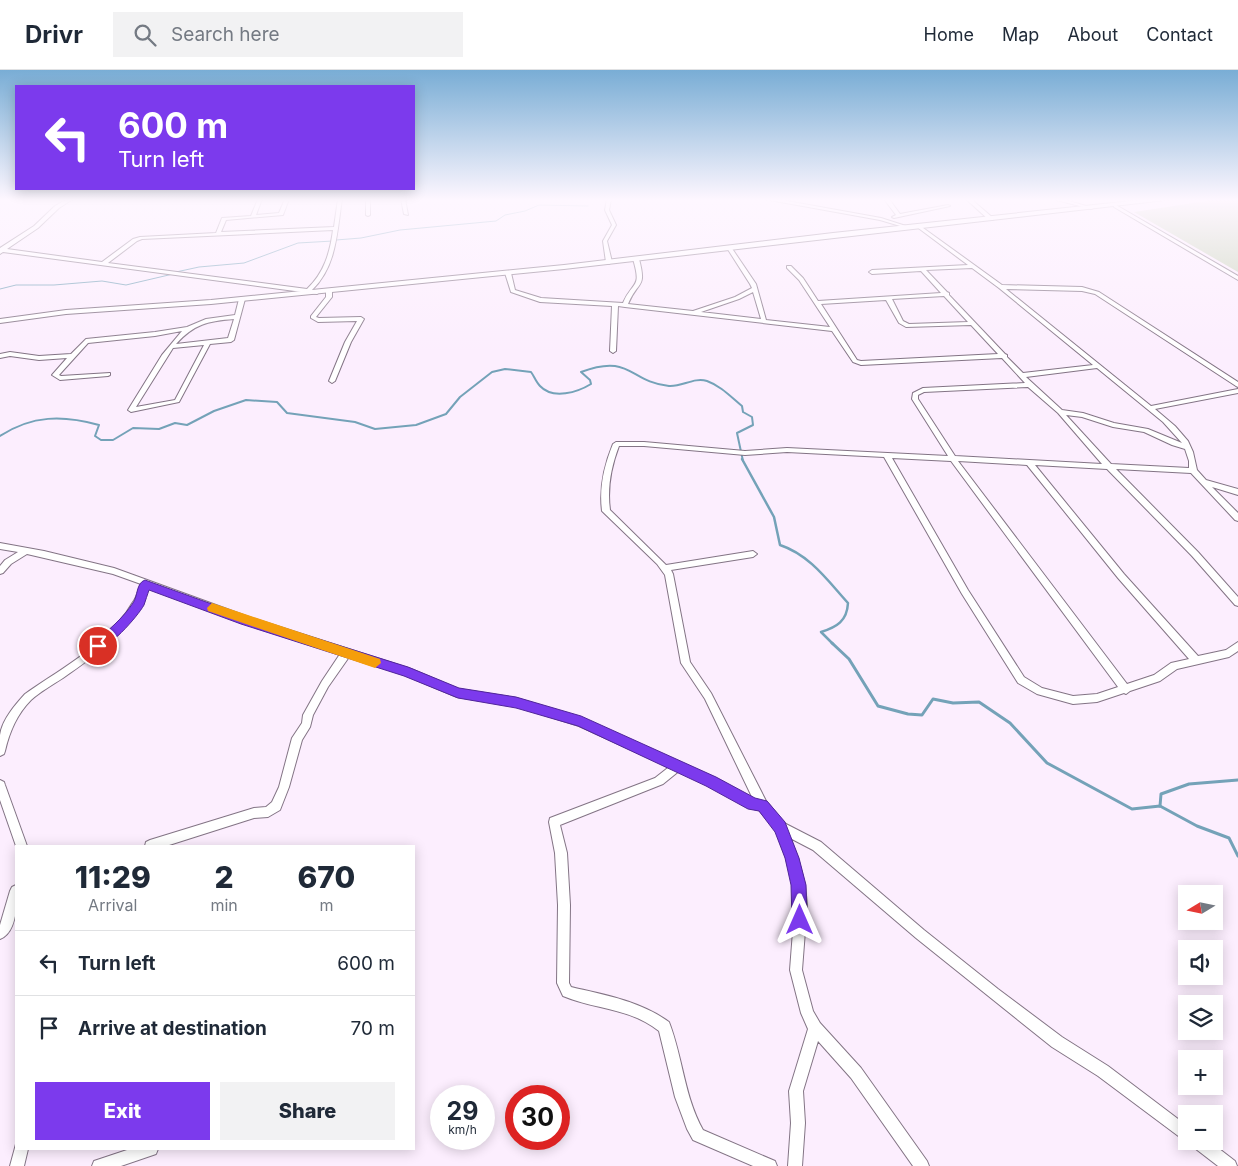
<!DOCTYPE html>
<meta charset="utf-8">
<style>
:root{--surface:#fff;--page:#f2f2f3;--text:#1f2937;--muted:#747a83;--line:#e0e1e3;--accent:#7c3aed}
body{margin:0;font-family:Inter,sans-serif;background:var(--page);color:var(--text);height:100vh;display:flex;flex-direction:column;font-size:19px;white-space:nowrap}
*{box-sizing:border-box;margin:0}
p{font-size:16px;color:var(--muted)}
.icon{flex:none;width:28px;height:28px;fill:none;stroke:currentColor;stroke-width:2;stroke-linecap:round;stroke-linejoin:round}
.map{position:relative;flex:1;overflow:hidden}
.side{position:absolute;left:15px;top:775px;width:400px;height:305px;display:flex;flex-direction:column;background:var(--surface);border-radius:0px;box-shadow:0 2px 12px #0003}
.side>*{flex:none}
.top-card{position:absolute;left:15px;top:15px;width:400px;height:105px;border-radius:0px;box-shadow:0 2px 12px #0003;background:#7c3aed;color:#fff;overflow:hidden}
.needle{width:32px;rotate:260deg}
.tools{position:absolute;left:1178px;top:815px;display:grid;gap:10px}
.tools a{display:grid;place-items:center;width:45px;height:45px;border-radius:0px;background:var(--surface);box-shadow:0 2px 12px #0003;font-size:25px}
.speed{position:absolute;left:430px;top:1015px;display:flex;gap:10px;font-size:25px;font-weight:700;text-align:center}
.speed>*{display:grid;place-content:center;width:65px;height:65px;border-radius:50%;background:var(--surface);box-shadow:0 2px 12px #0003;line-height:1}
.speed small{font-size:12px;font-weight:400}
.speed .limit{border:8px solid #d22;background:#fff;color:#111}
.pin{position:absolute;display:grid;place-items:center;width:42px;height:42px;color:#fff;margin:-21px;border:2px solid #fff;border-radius:50%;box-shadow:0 1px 5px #0007}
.me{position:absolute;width:55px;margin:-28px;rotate:0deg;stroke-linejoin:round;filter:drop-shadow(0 0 4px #0008)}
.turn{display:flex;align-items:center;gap:18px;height:105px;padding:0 20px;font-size:22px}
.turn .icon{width:65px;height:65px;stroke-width:2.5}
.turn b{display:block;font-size:35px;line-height:42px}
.eta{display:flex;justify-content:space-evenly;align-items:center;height:85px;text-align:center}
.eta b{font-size:30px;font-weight:800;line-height:35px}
.action{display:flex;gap:10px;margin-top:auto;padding:10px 20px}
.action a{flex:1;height:58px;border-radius:0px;background:var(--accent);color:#fff;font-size:20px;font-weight:800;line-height:58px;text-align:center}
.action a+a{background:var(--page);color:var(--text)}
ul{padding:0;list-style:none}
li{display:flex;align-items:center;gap:15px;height:65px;padding:0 20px;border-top:1px solid var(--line)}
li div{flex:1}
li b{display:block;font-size:19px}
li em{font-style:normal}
header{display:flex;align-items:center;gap:30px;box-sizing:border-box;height:70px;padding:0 25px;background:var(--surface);border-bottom:1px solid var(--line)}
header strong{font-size:24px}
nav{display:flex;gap:28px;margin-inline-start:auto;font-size:18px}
.search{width:350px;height:45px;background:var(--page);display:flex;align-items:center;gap:12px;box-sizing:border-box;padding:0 18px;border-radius:0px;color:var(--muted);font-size:19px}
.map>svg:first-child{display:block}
.green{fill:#c8d4ba}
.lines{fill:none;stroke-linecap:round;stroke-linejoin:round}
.stream-far3{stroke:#74a2b8;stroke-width:1}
.stream-far2{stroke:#74a2b8;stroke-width:2}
.stream-far1{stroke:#74a2b8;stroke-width:2.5}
.stream{stroke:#74a2b8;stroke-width:3}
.street-casing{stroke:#837485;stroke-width:2}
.secondary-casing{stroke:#837485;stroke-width:2}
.street{fill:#fff;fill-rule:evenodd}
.secondary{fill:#fff;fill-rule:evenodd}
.route{fill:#7c3aed;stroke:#51269a}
.slow{fill:#f59e0b}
</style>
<header>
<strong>Drivr</strong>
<div class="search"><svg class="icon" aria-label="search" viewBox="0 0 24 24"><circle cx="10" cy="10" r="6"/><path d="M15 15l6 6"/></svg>Search here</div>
<nav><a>Home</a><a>Map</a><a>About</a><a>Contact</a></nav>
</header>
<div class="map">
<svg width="1238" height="1096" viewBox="0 0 1238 1096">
<rect width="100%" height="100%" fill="#fceefe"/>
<polygon class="green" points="1220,129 1238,129 1238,202 1134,142"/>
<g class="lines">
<g class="stream-far3">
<polyline points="336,170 361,168 400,160 496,151 505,145 525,141 539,135 588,136"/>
<polyline points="176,202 199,197 244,193 298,173 333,171"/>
<polyline points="0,219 16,215 54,215 102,211 126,215 173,204"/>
</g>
<path class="stream-far2" d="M0 366C32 345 63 345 99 355L95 366 101 370H113L133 358 159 359 175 353 187 355 214 341 246 330 277 332 287 343 355 352 375 359 416 355 446 344 460 327 492 302 505 299 531 302C534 306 536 312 540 316 553 330 578 322 591 314L590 310 581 302C631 283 629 312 669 316 682 317 694 307 707 311 721 316 731 327 742 336L743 342 752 347 753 355 737 363 743 391"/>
<path class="stream-far1" d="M742 389 774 447 780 475C810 485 828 511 848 533 847 551 837 557 821 562L833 574"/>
<g class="stream">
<polyline points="832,573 849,589 878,636 908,644 922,645 933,629 953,633 979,632 1010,653 1047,693 1132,739 1160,736 1197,756 1229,768 1238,786"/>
<polyline points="1160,736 1161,724 1189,714 1238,710"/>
</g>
<defs>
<g id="street">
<path d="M67 129H73L59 138 38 158 7 179 102 192 133 169 140 167 216 163 222 148 251 146 258 129H262L256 145 279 143 285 129H289L283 145 226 150 221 162 334 157 338 129H342C337 161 337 196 312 220L319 221 320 222 317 224 3 182 0 184V178L34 156 55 136ZM333 160C330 183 324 203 307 219L108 193 137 171 142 169Z"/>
<polygon points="366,129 370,129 370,145 368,146 366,145"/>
<polygon points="401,129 405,129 408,145 404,144"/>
<polygon points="607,129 611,129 609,140 616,155 607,171 612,192 609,194 606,192 603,171 612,155 605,140"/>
<polygon points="764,129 776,129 881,148 909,157 907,158 880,150"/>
<polygon points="884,129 889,129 900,144 948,135 950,136 894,148 892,147 896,145"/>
<polygon points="966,129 971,129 993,148 993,150 989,150"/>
<polygon points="1053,129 1062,129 1093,138 1091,139"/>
<polygon points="1116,135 1238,206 1238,210 1114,137 1114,136"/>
<path d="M919 155 1002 215 1082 217 1099 222 1238 312V317L1236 316 1095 224 1082 221 1006 219 1151 336 1238 319V323L1155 339 1175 356 1188 371 1193 382 1197 400 1206 410 1238 419V425L1212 417 1238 443V451L1235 450 1191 403 1116 399 1198 482 1238 527V536L1235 535 1192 486 1107 399 1035 395 1124 504 1198 586 1226 580 1238 572V581L1229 587 1177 599 1160 611 1130 621 1126 624 1124 623 1097 632 1073 634 1037 624 1018 613 962 524 884 387 787 382 745 385 644 376H619C611 397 607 418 610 440L666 495 753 481 757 484 753 487 671 500 673 504 690 592 711 623 766 731 784 753 821 772 924 860 998 919 1062 967 1108 996 1186 1055V1070L1181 1068 1098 1006 1052 977 916 868 813 780 790 768 798 788 805 815 807 835 802 900 813 941 820 953 861 998 927 1091 929 1096H913L851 1008 818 971 803 1021 805 1053 802 1096H788L791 1053 789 1021 808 959 801 943 790 900 795 835 793 815 786 788 776 760 759 740 749 738 707 714 679 701 663 714 560 755 567 783 570 835 569 913 571 917C605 925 640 931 669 952 683 988 684 1026 703 1060L775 1091 777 1096H753L693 1070 687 1059 675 1027 659 961C628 937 596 940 563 926L557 913 558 835 555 783 549 752 550 748 655 708 669 697 579 656 516 636 457 627 405 605 349 587 328 617 313 645 310 657 302 670 289 717 280 740 268 747 254 748 166 776H145L146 772 150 770 254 738 266 737 272 732 279 717 292 668 302 653 303 645 322 611 340 584 243 552 148 517C132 559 99 583 63 608 52 615 40 622 31 630 17 644 9 663 5 681L4 684 0 686C0 679 0 672 0 665 2 650 15 635 25 624 62 598 110 573 133 532 137 527 138 520 141 514L113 504 27 484 11 494 3 503 0 504V496L5 490 18 482 0 479V473L44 481 114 498 249 547 411 599 458 619 516 628 581 648 715 708 753 729 705 629 681 593 665 505 657 494 602 441C599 417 604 396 613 374L616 372H644L745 381 787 378 948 386 912 329 913 323 923 318 1025 313 1002 288 861 295 853 292 832 261 625 237 618 236 616 281 613 283 610 281 612 236 540 232 511 222 505 203 508 201 511 203 515 220 541 228 623 233C633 210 642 219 633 189L636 187 639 189C647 219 638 210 628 234L693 241 735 227 752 218 750 214 727 178 729 177H731L756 214 766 250 830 257 799 210 787 198V196H791L803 208 818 231 941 223 921 201 872 204 869 202 872 200 968 195 917 157V156ZM972 198 999 218 1093 295 1023 303 1007 287V285L1005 284 949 225V223L947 222 926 200ZM753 222 761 249 701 242 739 229ZM944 226 968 252 909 254 903 251 892 229ZM886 230 899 253 906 257 971 255 998 284 861 291 857 290 821 234ZM1097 298 1163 352 1182 373 1148 359 1114 353 1083 343 1062 340 1026 307ZM1028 317 1058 343 1102 394 955 386 918 329V325L924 322ZM1066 345 1082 347 1113 357 1144 362 1172 375 1185 379 1189 391V398L1111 394ZM892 388 951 391 1118 617 1097 624 1073 626 1042 618 1024 607 968 520ZM958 391 1027 395 1118 508 1189 589 1171 593 1154 605 1127 614Z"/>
<polygon points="329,219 332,221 332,227 316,247 319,248 361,247 364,249 351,272 335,311 332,313 329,311 345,272 357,251 318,252 311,248 311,246 326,227 326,221"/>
<path d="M242 227 245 229 234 270 231 272 210 274 179 332 131 342 128 340 162 285 182 261 155 266 88 273 59 305 61 306 110 303V305L108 306 60 310 52 305 67 288 39 290 10 286 0 288V284L10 282 39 286 71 284 86 269 155 262 187 257 206 249 235 245 239 229ZM234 249 228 268 176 274C194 254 208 251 234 249ZM204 275 175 330 136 337 173 278Z"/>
<polygon points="0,710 4,712 5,715 27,776 16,776 0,730"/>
<path d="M16 815C17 831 18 862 0 869V855L10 821 12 817Z"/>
<polygon points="1190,1071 1209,1071 1235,1091 1237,1096 1218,1096 1192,1076"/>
<polygon points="16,1074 16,1079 28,1079 24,1096 10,1096"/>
<polygon points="130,1079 158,1079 156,1084 121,1096 92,1096 94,1091"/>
</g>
<polygon id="secondary" points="1150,129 1174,129 564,199 211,234 66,244 0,253 0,249 66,240 211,230 564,195 833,163"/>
</defs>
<use href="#street" class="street-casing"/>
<use href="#secondary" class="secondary-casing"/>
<use href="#street" class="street"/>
<use href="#secondary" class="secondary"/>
</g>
<linearGradient id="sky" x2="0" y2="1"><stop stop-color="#79add5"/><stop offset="0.46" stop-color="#fef7ff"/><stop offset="1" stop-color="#fef7ff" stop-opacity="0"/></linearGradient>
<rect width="1238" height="283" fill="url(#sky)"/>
<path class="route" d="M145 510 248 547 408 597 459 618 516 627 581 646 716 707 755 728 767 731 785 752 799 788 806 815 807 850 805 856 800 858 794 856 792 850 791 815 785 788 775 762 759 741 748 739 706 716 578 656 516 638 458 628 404 606 241 554 149 520C147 525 146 530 144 535 138 546 106 583 94 579V572C108 561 123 548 133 533 138 526 136 513 145 510Z"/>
<polygon class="slow" points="212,533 380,589 381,593 375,598 208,541 207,538"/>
</svg>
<div class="tools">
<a><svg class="needle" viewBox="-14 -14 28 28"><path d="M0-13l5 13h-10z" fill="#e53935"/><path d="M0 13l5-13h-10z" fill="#747a83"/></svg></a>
<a><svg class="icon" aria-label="sound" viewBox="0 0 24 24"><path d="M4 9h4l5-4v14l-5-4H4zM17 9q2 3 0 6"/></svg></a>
<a><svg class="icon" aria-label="layers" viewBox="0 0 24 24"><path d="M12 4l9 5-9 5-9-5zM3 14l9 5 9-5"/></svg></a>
<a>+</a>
<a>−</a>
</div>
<div class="speed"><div>29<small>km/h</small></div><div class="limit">30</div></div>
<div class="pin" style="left:98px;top:576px;background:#d93025"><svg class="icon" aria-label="arrive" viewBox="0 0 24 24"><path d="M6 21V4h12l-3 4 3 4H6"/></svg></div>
<svg class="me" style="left:800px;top:850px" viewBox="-20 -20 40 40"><path d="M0-17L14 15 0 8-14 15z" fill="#7c3aed" stroke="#fff" stroke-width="4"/></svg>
<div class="top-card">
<div class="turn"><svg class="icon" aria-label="left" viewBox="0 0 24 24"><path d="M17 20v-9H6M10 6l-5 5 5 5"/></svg><div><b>600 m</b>Turn left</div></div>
</div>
<section class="side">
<div class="eta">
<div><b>11:29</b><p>Arrival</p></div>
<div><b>2</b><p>min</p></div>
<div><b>670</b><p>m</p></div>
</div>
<ul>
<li><svg class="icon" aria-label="left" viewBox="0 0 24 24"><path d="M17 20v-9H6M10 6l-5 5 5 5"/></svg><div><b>Turn left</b></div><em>600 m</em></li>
<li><svg class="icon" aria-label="arrive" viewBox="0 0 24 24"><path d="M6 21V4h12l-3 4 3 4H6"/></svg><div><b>Arrive at destination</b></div><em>70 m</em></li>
</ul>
<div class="action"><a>Exit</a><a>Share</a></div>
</section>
</div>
